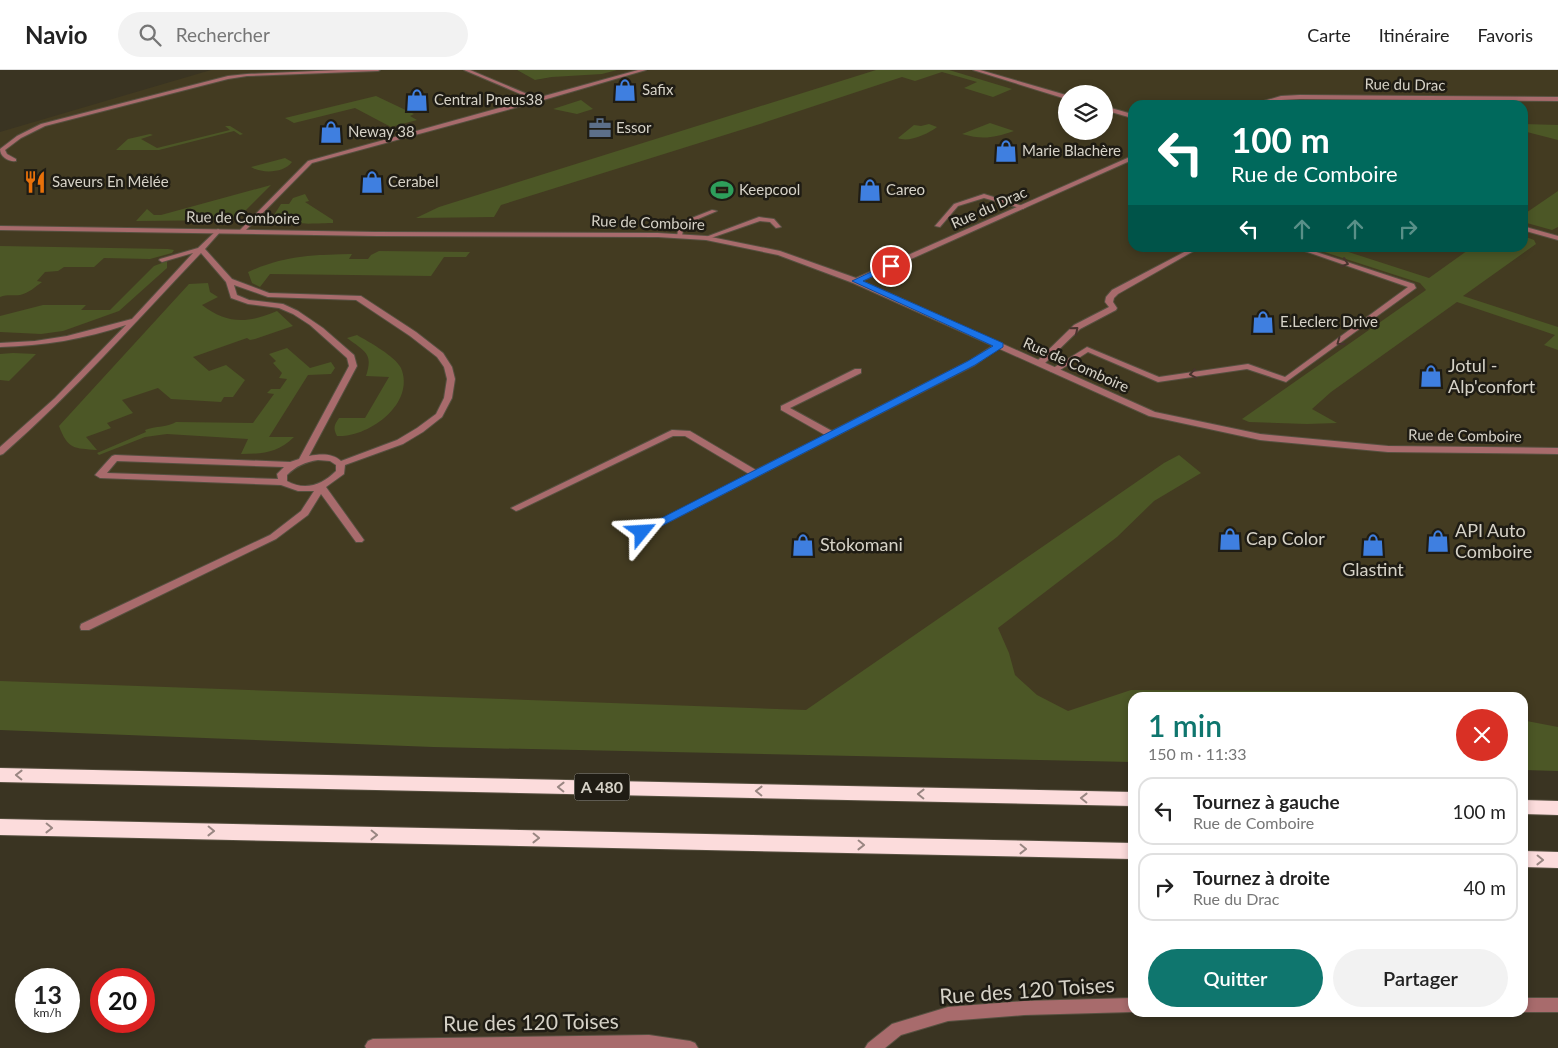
<!DOCTYPE html>
<html lang="fr">
<meta charset="utf-8">
<style>
:root{--surface:#fff;--page:#f2f2f2;--text:#222;--muted:#767676;--line:#e0e0e0;--accent:#0f766e}
body{margin:0;font-family:Lato,sans-serif;background:var(--page);color:var(--text);height:100vh;display:flex;flex-direction:column;font-size:19px;white-space:nowrap}
*{box-sizing:border-box;margin:0}
p{font-size:16px;color:var(--muted)}
.icon{flex:none;width:28px;height:28px;fill:none;stroke:currentColor;stroke-width:2;stroke-linecap:round;stroke-linejoin:round}
.map{position:relative;flex:1;overflow:hidden}
.panel{position:absolute;left:1128px;top:622px;width:400px;height:325px;display:flex;flex-direction:column;background:var(--surface);border-radius:15px;box-shadow:0 2px 8px #0003}
.panel>*{flex:none}
.guide{position:absolute;left:1128px;top:30px;width:400px;height:152px;border-radius:15px;box-shadow:0 2px 8px #0003;background:#00695c;color:#fff;overflow:hidden}
.fabs{position:absolute;left:1058px;top:15px;display:grid;gap:10px}
.fabs a{display:grid;place-items:center;width:55px;height:55px;border-radius:50%;background:var(--surface);box-shadow:0 2px 8px #0003;font-size:25px}
.speed{position:absolute;left:15px;top:898px;display:flex;gap:10px;font-size:25px;font-weight:700;text-align:center}
.speed>*{display:grid;place-content:center;width:65px;height:65px;border-radius:50%;background:var(--surface);box-shadow:0 2px 8px #0003;line-height:1}
.speed small{font-size:12px;font-weight:400}
.speed .limit{border:8px solid #d22;background:#fff;color:#111}
.pin{position:absolute;display:grid;place-items:center;width:42px;height:42px;color:#fff;margin:-21px;border:2px solid #fff;border-radius:50%;box-shadow:0 1px 5px #0007}
.me{position:absolute;width:55px;margin:-28px;rotate:63deg;stroke-linejoin:round;filter:drop-shadow(0 0 4px #0008)}
.turn{display:flex;align-items:center;gap:18px;height:105px;padding:0 20px;font-size:22px}
.turn .icon{width:65px;height:65px;stroke-width:2.5}
.turn b{display:block;font-size:35px;line-height:42px}
.lanes{display:flex;align-items:center;height:48px;padding:0 20px;background:#0003;justify-content:center;gap:25px;direction:ltr}
.lanes .off{opacity:.35}
.round{display:grid;place-items:center;flex:none;width:52px;height:52px;border-radius:26px;background:var(--page)}
.overview{display:flex;align-items:center;justify-content:space-between;height:85px;padding:0 20px}
h1{font-size:30px;font-weight:600;line-height:38px;color:var(--accent)}
.primary-button{display:flex;gap:10px;margin-top:auto;padding:10px 20px}
.primary-button a{flex:1;height:58px;border-radius:30px;background:var(--accent);color:#fff;font-size:20px;font-weight:600;line-height:58px;text-align:center}
.primary-button a+a{background:var(--page);color:var(--text)}
ul{padding:0;list-style:none}
li{display:flex;align-items:center;gap:15px;height:68px;margin:0 10px 8px;padding:0 10px;border:2px solid var(--line);border-radius:15px}
li div{flex:1}
li b{display:block;font-size:19px}
li em{font-style:normal}
header{display:flex;align-items:center;gap:30px;box-sizing:border-box;height:70px;padding:0 25px;background:var(--surface);border-bottom:1px solid var(--line)}
header strong{font-size:24px}
nav{display:flex;gap:28px;margin-inline-start:auto;font-size:18px}
.search{width:350px;height:45px;background:var(--page);display:flex;align-items:center;gap:12px;box-sizing:border-box;padding:0 18px;border-radius:28px;color:var(--muted);font-size:19px}
.map>svg:first-child{display:block}
.built{fill:#433b21;fill-rule:evenodd}
.green{fill:#4c5726}
.lines{fill:none;stroke-linecap:round;stroke-linejoin:round}
.lane-casing{stroke:#565040;stroke-width:2}
.street-casing{stroke:#565040;stroke-width:2}
.highway-casing{stroke:#565040;stroke-width:2}
.lane{fill:#a86b6c;fill-rule:evenodd}
.street{fill:#a86b6c;fill-rule:evenodd}
.highway{fill:#fcdcdc;fill-rule:evenodd}
.oneway{stroke:#48342e}
.oneway2{stroke:#998682}
.route{fill:#1a73e8;stroke:#114b97}
.labels{text-anchor:middle;stroke-width:5;stroke-linejoin:round;paint-order:stroke}
.far-street-label{font-size:15px;fill:#d6d2c7;stroke:#1f1c14}
.far-poi-label{font-size:15px;fill:#d6d2c7;stroke:#1f1c14;text-anchor:start}
.shield{fill:#1f1c14;stroke:#9f9b91;stroke-width:1}
.shield-label{font-size:16px;font-weight:bold;fill:#d6d2c7}
.poi-label{font-size:18px;fill:#d6d2c7;stroke:#1f1c14;text-anchor:start}
.near-street-label{font-size:21px;fill:#d6d2c7;stroke:#1f1c14}
</style>
<header>
<strong>Navio</strong>
<div class="search"><svg class="icon" aria-label="search" viewBox="0 0 24 24"><circle cx="10" cy="10" r="6"/><path d="M15 15l6 6"/></svg>Rechercher</div>
<nav><a>Carte</a><a>Itinéraire</a><a>Favoris</a></nav>
</header>
<div class="map">
<svg width="1558" height="978" viewBox="0 0 1558 978">
<rect width="100%" height="100%" fill="#3a3422"/>
<path class="built" d="M211 0H517L536 10 589 0H1558V662L1523 661 1522 628H1132V654L0 614V62ZM1066 24H1104V61H1066ZM1132 35H1522V178H1132Z"/>
<g class="green">
<polygon points="517,0 617,0 602,4 552,7 535,10"/>
<polygon points="876,0 949,0 1012,19 993,27 964,18 977,12 942,2 915,11 902,7 760,54 501,135 494,147 416,148 439,137"/>
<polygon points="376,26 414,44 410,46 417,50 391,57 355,38 294,53 285,48"/>
<polygon points="581,30 593,39 577,44 553,39"/>
<path d="M990 53 1014 61C993 68 983 70 962 64Z"/>
<path d="M929 54 937 57C928 64 908 73 898 68L914 55 921 56Z"/>
<polygon points="1522,54 1558,55 1558,70 1523,61"/>
<polygon points="225,56 230,56 243,64 240,65 234,61 159,80 116,80 128,69 150,64 153,65 141,69 157,78 230,60"/>
<path d="M285 88 292 92C284 103 262 104 251 97Z"/>
<polygon points="271,115 240,146 232,150 136,151 147,139 154,145 161,145"/>
<polygon points="1558,121 1558,157 1552,160 1523,152 1523,145"/>
<path d="M305 124 309 131 305 132 333 150V153C319 153 282 157 274 145L281 134H289L293 128Z"/>
<polygon points="1523,166 1534,170 1536,174 1463,226 1558,257 1558,280 1544,275 1555,265 1457,232 1331,322 1312,339 1337,353 1307,354 1249,352 1242,349 1426,220 1420,213 1312,178 1336,178 1429,208 1471,178 1522,178"/>
<path d="M0 176 168 179 174 180 172 183 150 189 104 188 94 197H64L58 201 45 202 37 211 42 212C35 217 29 223 20 225 13 226 8 224 0 227Z"/>
<path d="M379 181 470 182 466 187H444L431 206 270 204 260 217 252 213 248 202C286 185 312 185 352 184L349 189H368L371 185Z"/>
<polygon points="167,191 167,198 119,241 63,261 41,264 0,262 0,246 43,235 86,235 81,240 110,240 154,196"/>
<path d="M208 213 210 222 218 227 202 235C228 255 249 253 277 241L293 256 255 269 250 270 247 268 193 287 209 301 226 295 245 310 233 327H224L221 332 171 329 158 318 122 330 133 343 107 353 111 358 86 367 97 380C74 378 68 380 59 356L189 214Z"/>
<path d="M357 265C369 272 395 286 401 298 416 334 368 368 337 366 333 358 334 355 339 348H365L389 307 366 306C374 283 364 281 347 268Z"/>
<path d="M287 278 310 298 331 292 335 298 331 304 308 305 269 367H294C278 383 262 384 241 384L248 369 167 364 145 367 99 385 97 383 146 362 145 360C155 356 169 357 176 352L253 353 274 324 267 323 271 319H280L287 309 279 308 282 303 273 293 276 291 269 284Z"/>
<polygon points="13,283 36,284 9,311 0,310 0,284"/>
<polygon points="1179,385 1201,403 1154,431 1117,467 998,558 1009,583 1015,605 1037,625 1068,641 1131,620 1382,622 1412,627 1132,628 1132,692 433,677 0,660 0,611 806,640 1164,393"/>
<polygon points="1522,650 1558,657 1558,701 1523,700"/>
</g>
<g class="lines">
<defs>
<g id="lane">
<path d="M339 0H380L378 1 247 6 228 9 45 56 21 68 5 80 7 84 16 89V91C9 92 0 87 0 79L17 66 41 54 228 6 247 4Z"/>
<polygon points="464,0 470,0 537,28 638,0 646,0 540,31 312,93 244,162 240,162 240,160 308,91 532,29"/>
<polygon points="984,124 1026,137 1023,139 984,128 958,136 940,157 935,156 954,134"/>
<polygon points="712,140 717,141 684,155 682,166 677,167 679,153"/>
<polygon points="759,147 774,149 781,157 776,158 770,152 760,151 708,169 703,168"/>
<path d="M218 159 221 161 205 179 232 209 269 223 361 226 416 262 443 283 452 297 455 309 452 328 442 347 423 362 403 374 345 395 344 404 326 417 364 470 362 472H356L321 424 308 445 276 469 89 560H81L80 557 81 554 270 465 301 441 314 421H298L281 415 100 408 95 405 112 386 115 385 290 392 299 389 349 296 347 288 310 255 293 244 279 238 248 234 231 228 226 212 201 183C136 251 74 322 3 384L0 385V377L55 328 126 255C85 269 43 276 0 277V273L35 271 67 266 132 249 193 183 162 192 159 190 160 189 198 178ZM234 215 268 227 356 230 410 266 437 287 444 297 447 309 444 328 436 344 417 358 397 370 341 391C332 383 321 384 309 386L357 296 354 285 323 258 298 241 283 234 249 230 237 225ZM318 390 330 391 336 395V401C322 415 305 421 287 411V405C296 396 305 392 318 390ZM117 391 284 397 277 404 278 409 107 403Z"/>
<polygon points="1192,178 1199,178 1118,224 1114,228 1113,232 1117,238 1116,240 1080,259 1043,295 1037,295 1037,291 1074,255 1109,237 1105,232 1106,227 1112,220"/>
<polygon points="1296,178 1304,178 1414,214 1416,218 1286,312 1247,299 1158,312 1088,282 1057,302 1051,302 1050,300 1087,277 1159,307 1248,294 1285,307 1408,217"/>
<polygon points="997,273 1000,273 1004,275 975,295 645,464 639,464 637,462 749,404 685,366 673,366 519,440 516,441 511,438 672,360 690,361 756,400 825,365 781,340 781,336 855,299 861,299 861,303 790,338 832,361 969,291"/>
</g>
<g id="street">
<polygon points="973,0 980,0 1066,25 1066,29"/>
<polygon points="1300,25 1558,27 1558,31 1300,29 1281,30 1259,35 1250,35 1281,26"/>
<polygon points="1104,36 1132,44 1132,48 1104,40"/>
<polygon points="1132,86 1132,90 862,211 1155,342 1260,364 1388,376 1558,378 1558,384 1388,382 1260,370 1149,346 853,213 778,185 706,170 658,167 376,166 0,160 0,156 376,162 658,163 706,166 780,181 856,208"/>
<polygon points="1522,156 1558,166 1558,170 1522,160"/>
<polygon points="1132,928 1132,942 1024,945 948,951 901,965 885,978 865,978 868,973 892,954 948,937 1024,931"/>
<rect x="1522" y="928" width="36" height="14"/>
<polygon points="649,965 690,971 695,973 698,978 366,978 365,976 368,971 373,969"/>
</g>
<g id="highway">
<polygon points="0,698 1132,722 1132,736 0,712"/>
<polygon points="1522,730 1558,731 1558,745 1522,744"/>
<polygon points="0,749 1132,773 1132,789 0,765"/>
<polygon points="1522,781 1558,782 1558,798 1522,797"/>
</g>
</defs>
<use href="#lane" class="lane-casing"/>
<use href="#street" class="street-casing"/>
<use href="#highway" class="highway-casing"/>
<use href="#lane" class="lane"/>
<use href="#street" class="street"/>
<use href="#highway" class="highway"/>
</g>
<defs><path id="oneway-chevron" d="M-2-3.5L2.5 0L-2 3.5" fill="none" stroke-width="1.6" stroke-linecap="round" stroke-linejoin="round" transform="scale(1.25)"/></defs>
<g class="oneway">
<use href="#oneway-chevron" transform="translate(1345 193) rotate(19)"/>
<use href="#oneway-chevron" transform="translate(1075 260) rotate(-40)"/>
<use href="#oneway-chevron" transform="translate(1340 272) rotate(144)"/>
<use href="#oneway-chevron" transform="translate(1193 304) rotate(171)"/>
</g>
<g class="oneway2">
<use href="#oneway-chevron" transform="translate(19 705) rotate(-179)"/>
<use href="#oneway-chevron" transform="translate(561 717) rotate(-179)"/>
<use href="#oneway-chevron" transform="translate(759 721) rotate(-179)"/>
<use href="#oneway-chevron" transform="translate(921 724) rotate(-179)"/>
<use href="#oneway-chevron" transform="translate(1084 728) rotate(-179)"/>
<use href="#oneway-chevron" transform="translate(49 758) rotate(1)"/>
<use href="#oneway-chevron" transform="translate(211 761) rotate(1)"/>
<use href="#oneway-chevron" transform="translate(374 765) rotate(1)"/>
<use href="#oneway-chevron" transform="translate(536 768) rotate(1)"/>
<use href="#oneway-chevron" transform="translate(861 775) rotate(1)"/>
<use href="#oneway-chevron" transform="translate(1023 779) rotate(1)"/>
<use href="#oneway-chevron" transform="translate(1540 790) rotate(1)"/>
</g>
<polygon class="route" points="888,194 895,196 863,211 1003,273 1003,277 975,295 646,464 638,464 636,462 638,460 968,291 993,276 852,211"/>
<defs>
<symbol id="shop-bare" viewBox="-9 -9 18 18"><path d="M-5-2.5h2.3a2.7 3.5 0 0 1 5.4 0H5L5.5 6h-11ZM-1.5-2.5h3a1.5 2.3 0 0 0-3 0Z" fill="#3f7fe0" stroke="#1f1c14" stroke-width="2.5" paint-order="stroke"/></symbol>
<symbol id="office-bare" viewBox="-9 -9 18 18"><path d="M-6-3h4V-5.5h4V-3h4V5H-6ZM-1-4.5V-3h2v-1.5ZM-6 0V1H6V0Z" fill="#5c6f8a" stroke="#1f1c14" stroke-width="2.5" paint-order="stroke"/></symbol>
<symbol id="restaurant-bare" viewBox="-9 -9 18 18"><path d="M-5-6h1v4h1v-4h1v4h1v-4h1v5L-1.5 .5V6h-2V.5L-5-1ZM5-6V6H3V1.5H1.5Q1.5-4 5-6Z" fill="#e8710a" stroke="#1f1c14" stroke-width="2.5" paint-order="stroke"/></symbol>
<symbol id="stadium-bare" viewBox="-9 -9 18 18"><path d="M0-5a6.5 5 0 1 0 0 10a6.5 5 0 1 0 0-10ZM-3.5-1.8h7v3.6h-7Z" fill="#2e9e5b" stroke="#1f1c14" stroke-width="2.5" paint-order="stroke"/></symbol>
</defs>
<g fill-rule="evenodd">
<use href="#shop-bare" x="609" y="4" width="32" height="32"/>
<use href="#shop-bare" x="401" y="14" width="32" height="32"/>
<use href="#office-bare" x="584" y="42" width="32" height="32"/>
<use href="#shop-bare" x="315" y="46" width="32" height="32"/>
<use href="#shop-bare" x="990" y="65" width="32" height="32"/>
<use href="#restaurant-bare" x="19" y="96" width="32" height="32"/>
<use href="#shop-bare" x="356" y="96" width="32" height="32"/>
<use href="#stadium-bare" x="706" y="104" width="32" height="32"/>
<use href="#shop-bare" x="854" y="104" width="32" height="32"/>
<use href="#shop-bare" x="1247" y="236" width="32" height="32"/>
<use href="#shop-bare" x="1415" y="290" width="32" height="32"/>
<use href="#shop-bare" x="1214" y="453" width="32" height="32"/>
<use href="#shop-bare" x="1422" y="455" width="32" height="32"/>
<use href="#shop-bare" x="787" y="459" width="32" height="32"/>
<use href="#shop-bare" x="1357" y="459" width="32" height="32"/>
</g>
<g class="labels">
<g class="far-street-label">
<text transform="translate(1405 15) rotate(1)" y="5">Rue du Drac</text>
<text transform="translate(989 138) rotate(-24)" y="5">Rue du Drac</text>
<text transform="translate(243 148) rotate(1)" y="5">Rue de Comboire</text>
<text transform="translate(648 153) rotate(2)" y="5">Rue de Comboire</text>
<text transform="translate(1076 295) rotate(24)" y="5">Rue de Comboire</text>
<text transform="translate(1465 366) rotate(1)" y="5">Rue de Comboire</text>
</g>
<g class="far-poi-label">
<text x="642" y="25">Safix</text>
<text x="434" y="35">Central Pneus38</text>
<text x="616" y="63">Essor</text>
<text x="348" y="67">Neway 38</text>
<text x="1022" y="86">Marie Blachère</text>
<text x="52" y="117">Saveurs En Mêlée</text>
<text x="388" y="117">Cerabel</text>
<text x="739" y="125">Keepcool</text>
<text x="886" y="125">Careo</text>
<text x="1280" y="257">E.Leclerc Drive</text>
</g>
<rect class="shield" x="574.5" y="703.5" width="55" height="27" rx="4"/>
<g class="shield-label">
<text x="602" y="723">A 480</text>
</g>
<g class="poi-label">
<text x="1448" y="302">Jotul -<tspan x="1448" dy="21">Alp'confort</tspan></text>
<text x="1455" y="467">API Auto<tspan x="1455" dy="21">Comboire</tspan></text>
<text x="1246" y="475">Cap Color</text>
<text x="820" y="481">Stokomani</text>
<text x="1373" y="506" text-anchor="middle">Glastint</text>
</g>
<g class="near-street-label">
<text transform="translate(1027 921) rotate(-4)" y="7">Rue des 120 Toises</text>
<text transform="translate(531 953) rotate(-1)" y="7">Rue des 120 Toises</text>
</g>
</g>
</svg>
<div class="fabs">
<a><svg class="icon" aria-label="layers" viewBox="0 0 24 24"><path d="M12 4l9 5-9 5-9-5zM3 14l9 5 9-5"/></svg></a>
</div>
<div class="speed"><div>13<small>km/h</small></div><div class="limit">20</div></div>
<div class="pin" style="left:891px;top:196px;background:#d93025"><svg class="icon" aria-label="arrive" viewBox="0 0 24 24"><path d="M6 21V4h12l-3 4 3 4H6"/></svg></div>
<svg class="me" style="left:642px;top:462px" viewBox="-20 -20 40 40"><path d="M0-17L14 15 0 8-14 15z" fill="#1a73e8" stroke="#fff" stroke-width="4"/></svg>
<div class="guide">
<div class="turn"><svg class="icon" aria-label="left" viewBox="0 0 24 24"><path d="M17 20v-9H6M10 6l-5 5 5 5"/></svg><div><b>100 m</b>Rue de Comboire</div></div>
<div class="lanes"><svg class="icon" aria-label="left" viewBox="0 0 24 24"><path d="M17 20v-9H6M10 6l-5 5 5 5"/></svg><svg class="icon off" aria-label="ahead" viewBox="0 0 24 24"><path d="M12 20V5M6 11l6-6 6 6"/></svg><svg class="icon off" aria-label="ahead" viewBox="0 0 24 24"><path d="M12 20V5M6 11l6-6 6 6"/></svg><svg class="icon off" aria-label="right" viewBox="0 0 24 24"><path d="M7 20v-9h11M14 6l5 5-5 5"/></svg></div>
</div>
<section class="panel">
<div class="overview"><div><h1>1 min</h1><p>150 m · 11:33</p></div><a class="round" style="background:#d93025;color:#fff"><svg class="icon" aria-label="close" viewBox="0 0 24 24"><path d="M6 6l12 12M18 6L6 18"/></svg></a></div>
<ul>
<li><svg class="icon" aria-label="left" viewBox="0 0 24 24"><path d="M17 20v-9H6M10 6l-5 5 5 5"/></svg><div><b>Tournez à gauche</b><p>Rue de Comboire</p></div><em>100 m</em></li>
<li><svg class="icon" aria-label="right" viewBox="0 0 24 24"><path d="M7 20v-9h11M14 6l5 5-5 5"/></svg><div><b>Tournez à droite</b><p>Rue du Drac</p></div><em>40 m</em></li>
</ul>
<div class="primary-button"><a>Quitter</a><a>Partager</a></div>
</section>
</div>
